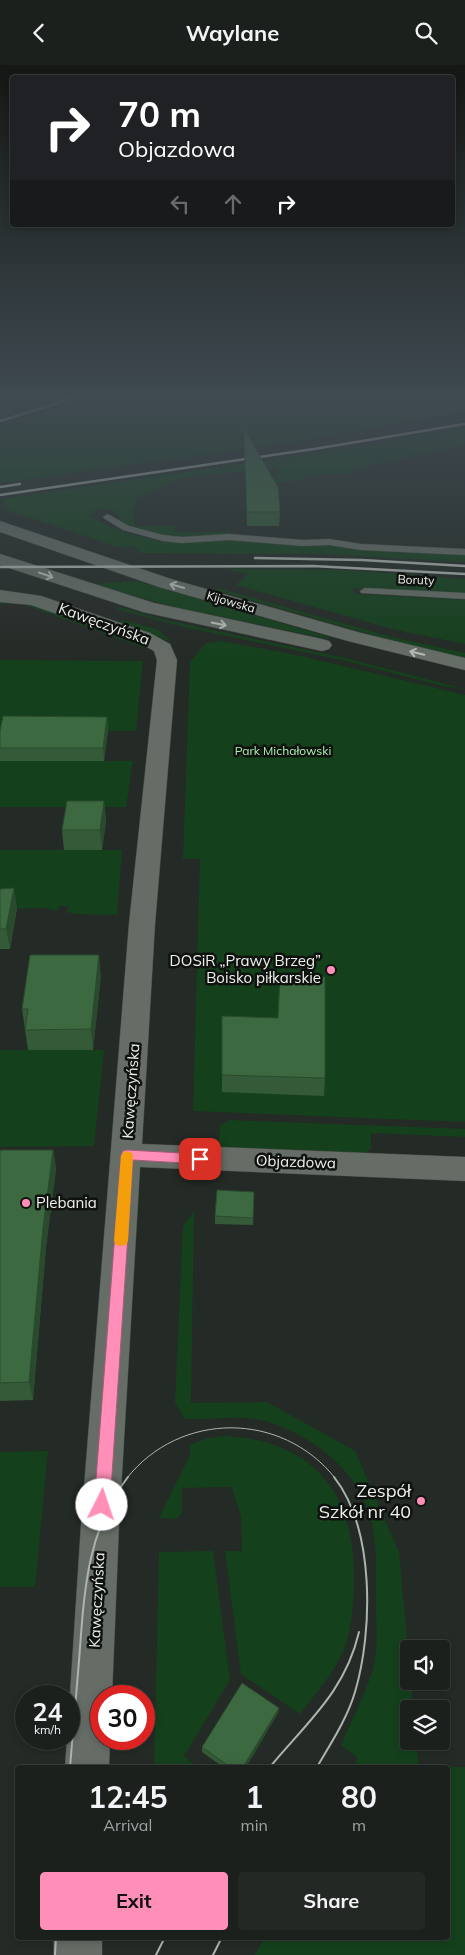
<!DOCTYPE html>
<meta charset="utf-8">
<style>
:root{--surface:#1b201c;--page:#242825;--text:#f1f3f6;--muted:#a0a3a3;--line:#393e3b;--accent:#ff8eb9}
body{margin:0;font-family:Mulish,sans-serif;background:var(--page);color:var(--text);height:100vh;display:flex;flex-direction:column;font-size:19px;white-space:nowrap}
*{box-sizing:border-box;margin:0}
p{font-size:16px;color:var(--muted)}
.icon{flex:none;width:28px;height:28px;fill:none;stroke:currentColor;stroke-width:2;stroke-linecap:round;stroke-linejoin:round}
.map{position:relative;flex:1;overflow:hidden}
.drawer{position:absolute;left:15px;top:1700px;width:435px;height:175px;display:flex;flex-direction:column;background:var(--surface);border-radius:5px;box-shadow:0 2px 8px #0003,0 0 0 1px var(--line)}
.drawer>*{flex:none}
.banner{position:absolute;left:10px;top:10px;width:445px;height:152px;border-radius:5px;box-shadow:0 2px 8px #0003,0 0 0 1px var(--line);background:#202124;color:#fff;overflow:hidden}
.controls{position:absolute;left:400px;top:1575px;display:grid;gap:10px}
.controls a{display:grid;place-items:center;width:50px;height:50px;border-radius:5px;background:var(--surface);box-shadow:0 2px 8px #0003,0 0 0 1px var(--line);font-size:25px}
.speed{position:absolute;left:15px;top:1620px;display:flex;gap:10px;font-size:25px;font-weight:700;text-align:center}
.speed>*{display:grid;place-content:center;width:65px;height:65px;border-radius:50%;background:var(--surface);box-shadow:0 2px 8px #0003,0 0 0 1px var(--line);line-height:1}
.speed small{font-size:12px;font-weight:400}
.speed .limit{border:8px solid #d22;background:#fff;color:#111}
.pin{position:absolute;display:grid;place-items:center;width:42px;height:42px;color:#fff;margin:-21px;border-radius:10px;box-shadow:0 2px 8px #0006}
.me{position:absolute;width:55px;margin:-28px;rotate:4deg;stroke-linejoin:round;filter:drop-shadow(0 0 4px #0008)}
.turn{display:flex;align-items:center;gap:18px;height:105px;padding:0 25px;font-size:22px}
.turn .icon{width:65px;height:65px;stroke-width:2.5}
.turn b{display:block;font-size:35px;line-height:42px}
.lanes{display:flex;align-items:center;height:48px;padding:0 25px;background:#0003;justify-content:center;gap:25px;direction:ltr}
.lanes .off{opacity:.35}
.eta{display:flex;justify-content:space-evenly;align-items:center;height:85px;text-align:center}
.eta b{font-size:30px;font-weight:700;line-height:35px}
.button{display:flex;gap:10px;margin-top:auto;padding:10px 25px}
.button a{flex:1;height:58px;border-radius:5px;background:var(--accent);color:#111;font-size:20px;font-weight:700;line-height:58px;text-align:center}
.button a+a{background:var(--page);color:var(--text)}
header{display:flex;justify-content:space-between;align-items:center;height:65px;padding:0 25px;background:var(--surface);font-size:22px;font-weight:700}
.map>svg:first-child{display:block}
.green{fill:#15401c}
.lines{fill:none;stroke-linecap:round;stroke-linejoin:round}
.service-casing{stroke:#434944;stroke-width:1}
.minor-casing{stroke:#434944;stroke-width:1}
.tertiary-casing{stroke:#434944;stroke-width:1}
.service{fill:#666d66;fill-rule:evenodd}
.minor{fill:#666d66;fill-rule:evenodd}
.tertiary{fill:#666d66;fill-rule:evenodd}
.tram-far1{stroke:#afb3af;stroke-width:1}
.tram{stroke:#afb3af;stroke-width:2}
.rail{stroke:#afb3af;stroke-width:2.5}
.wall{fill:#345a37}
.shaded-wall{fill:#2a4a2d}
.building{fill:#3c6940;stroke:#2a4a2d}
.oneway{stroke:#b8bdb8}
.route{fill:#ff8eb9;stroke:#a65c78}
.slow{fill:#f59e0b}
.poi-dot{fill:#ff8eb9;stroke:#0f120f;stroke-width:2}
.labels{text-anchor:middle;stroke-width:5;stroke-linejoin:round;paint-order:stroke}
.far-street-label{font-size:12px;fill:#eef2ee;stroke:#0f120f}
.far-park-label{font-size:12px;fill:#acf2b2;stroke:#0f120f}
.street-label{font-size:15px;fill:#eef2ee;stroke:#0f120f}
.poi-label{font-size:15px;fill:#eef2ee;stroke:#0f120f;text-anchor:end}
.near-poi-label{font-size:18px;fill:#eef2ee;stroke:#0f120f;text-anchor:end}
</style>
<header><svg class="icon" aria-label="back" viewBox="0 0 24 24"><path d="M15 5l-7 7 7 7"/></svg>Waylane<svg class="icon" aria-label="search" viewBox="0 0 24 24"><circle cx="10" cy="10" r="6"/><path d="M15 15l6 6"/></svg></header>
<div class="map">
<svg width="465" height="1890" viewBox="0 0 465 1890">
<rect width="100%" height="100%" fill="#242a25"/>
<g class="green">
<polygon points="0,331 67,331 0,351"/>
<polygon points="95,331 465,331 465,346 294,377 0,418 0,360"/>
<path d="M465 363V379L351 405 352 408 306 411 303 415 271 418 279 402 179 414 137 433 133 453 135 461H174L175 467H231L229 469 187 473 160 470 125 460 113 445 98 444 90 450C112 466 146 475 173 477 195 478 218 474 241 475 316 480 390 484 465 490V497L323 489 140 488 133 480 122 483 1 443 6 442 1 434 364 381Z"/>
<polygon points="224,504 347,505 465,514 465,528 353,523 355,529 465,535 465,579 392,564 236,520 247,509"/>
<polygon points="137,516 329,572 329,574 182,544 93,519"/>
<polygon points="218,523 392,572 465,588 465,593 380,572 215,525"/>
<polygon points="0,535 25,537 137,576 145,583 20,538 0,539"/>
<polygon points="120,542 161,554 345,593 465,624 443,621 342,595 184,562 116,544"/>
<polygon points="121,555 157,564 172,577 118,558"/>
<polygon points="222,576 301,591 465,630 465,1057 193,1046 200,794 183,794 190,597 206,578"/>
<polygon points="0,595 143,596 136,666 0,665"/>
<polygon points="0,696 133,696 126,742 0,742"/>
<polygon points="0,785 122,785 117,850 76,849 66,847 69,841 60,841 57,846 45,843 0,844"/>
<polygon points="0,985 104,985 94,1081 0,1082"/>
<polygon points="229,1055 465,1064 465,1072 371,1068 371,1084 364,1088 219,1082 220,1061"/>
<path d="M194 1146 191 1338 267 1337 355 1386 399 1487 409 1595V1616H411L413 1644H409V1676H416L419 1702H465V1890H255L264 1873 448 1872V1702H353L358 1693 341 1680C351 1656 364 1632 372 1607 379 1586 376 1560 376 1539 376 1513 377 1488 373 1463 365 1412 318 1374 272 1358 244 1348 214 1356 185 1354L175 1338 183 1162Z"/>
<path d="M224 1371C310 1375 353 1424 354 1508 354 1531 353 1557 346 1579 336 1606 317 1627 300 1649L241 1609 225 1486H242L241 1452 232 1422 182 1423V1448L176 1454 159 1453 190 1390V1380L205 1374Z"/>
<polygon points="48,1386 35,1522 0,1522 0,1387"/>
<polygon points="213,1486 230,1615 184,1691 198,1702 154,1702 159,1487"/>
</g>
<g class="lines">
<defs>
<g id="service">
<polygon points="108,449 129,461 163,470 182,472 229,469 303,475 329,474 361,479 465,484 465,490 361,485 329,480 303,481 229,475 182,478 163,476 123,465 105,454 103,452"/>
<polygon points="365,523 465,528 465,534 361,528 360,526"/>
</g>
<g id="minor">
<polygon points="0,525 41,531 150,568 170,579 177,595 155,859 142,1079 465,1092 465,1116 140,1102 119,1460 112,1631 101,1631 101,1674 110,1674 109,1702 65,1702 67,1674 69,1674 69,1645 81,1460 129,859 157,595 154,586 136,576 31,540 0,537"/>
<rect x="54" y="1872" width="48" height="18"/>
</g>
<g id="tertiary">
<polygon points="0,456 171,514 361,568 465,593 465,605 348,576 159,522 0,467"/>
<polygon points="0,489 154,538 322,574 329,576 332,580 329,584 322,586 143,547 0,500"/>
</g>
</defs>
<use href="#service" class="service-casing"/>
<use href="#minor" class="minor-casing"/>
<use href="#tertiary" class="tertiary-casing"/>
<use href="#service" class="service"/>
<use href="#minor" class="minor"/>
<use href="#tertiary" class="tertiary"/>
<path class="tram-far1" d="M127 1413C180 1346 282 1346 335 1413"/>
<g class="tram">
<path d="M70 1702C73 1667 76 1631 79 1596 84 1531 86 1465 128 1412"/>
<path d="M270 1702C307 1657 345 1627 359 1567"/>
<path d="M317 1702C331 1678 347 1654 355 1627 373 1566 375 1464 334 1412"/>
<polyline points="55,1890 56,1872"/>
<polyline points="156,1890 165,1872"/>
<polyline points="213,1890 222,1872"/>
</g>
<g class="rail">
<polyline points="0,356 81,331"/>
<polyline points="0,422 20,419"/>
<polyline points="0,430 314,384 465,359"/>
<polyline points="255,493 362,495 465,501"/>
<polyline points="0,502 313,501 465,509"/>
</g>
</g>
<g class="wall">
<polygon points="244,364 280,447 279,461 247,461"/>
<polygon points="107,652 108,665 104,696 0,696 0,666"/>
<polygon points="104,736 106,756 102,785 64,785 62,765"/>
<polygon points="0,824 17,843 10,884 0,884"/>
<polygon points="101,910 93,985 28,985 22,944"/>
<polygon points="222,951 325,1013 324,1031 222,1027"/>
<polygon points="0,1085 53,1085 56,1104 46,1182 33,1335 0,1336"/>
<polygon points="254,1127 253,1160 215,1159 215,1151"/>
<polygon points="279,1643 278,1648 246,1702 223,1702 202,1687 202,1682"/>
</g>
<g class="shaded-wall">
<polygon points="107,652 108,665 104,696 103,683"/>
<polygon points="104,736 106,756 102,785 100,765"/>
<polygon points="14,823 17,843 10,884 6,864"/>
<polygon points="99,890 101,910 93,985 91,964"/>
<polygon points="53,1085 56,1104 46,1182 33,1335 29,1317 43,1163"/>
<polygon points="279,1643 278,1648 246,1702 243,1702"/>
</g>
<g class="building">
<polygon points="244,364 278,422 280,447 247,447"/>
<polygon points="3,651 107,652 103,683 0,683 0,666"/>
<polygon points="67,736 104,736 100,765 62,765"/>
<polygon points="14,823 6,864 0,864 0,824"/>
<polygon points="30,890 99,890 91,964 25,965 28,944 22,944"/>
<polygon points="280,910 325,912 325,1013 222,1010 222,951 278,953"/>
<polygon points="0,1085 53,1085 43,1163 29,1317 0,1318"/>
<polygon points="217,1125 254,1127 253,1153 215,1151"/>
<polygon points="242,1618 279,1643 243,1702 230,1702 202,1682"/>
</g>
<defs><path id="oneway-shaft" d="M-6 0H5M1.5-3L5.5 0L1.5 3" fill="none" stroke-width="1.6" stroke-linecap="round" stroke-linejoin="round" transform="scale(1.25)"/></defs>
<g class="oneway">
<use href="#oneway-shaft" transform="translate(46 510) rotate(19)"/>
<use href="#oneway-shaft" transform="translate(177 521) rotate(-164)"/>
<use href="#oneway-shaft" transform="translate(219 559) rotate(11)"/>
<use href="#oneway-shaft" transform="translate(417 588) rotate(-167)"/>
</g>
<linearGradient id="sky" x2="0" y2="1"><stop stop-color="#141714"/><stop offset="0.56" stop-color="#3f4a51"/><stop offset="1" stop-color="#3f4a51" stop-opacity="0"/></linearGradient>
<rect width="465" height="595" fill="url(#sky)"/>
<polygon class="route" points="127,1085 200,1089 205,1090 207,1094 205,1097 200,1099 133,1095 110,1440 107,1446 102,1448 96,1446 94,1440 121,1090 123,1086"/>
<polygon class="slow" points="127,1086 132,1088 133,1091 128,1176 126,1180 121,1181 116,1180 114,1176 121,1091 123,1088"/>
<g class="poi-dot">
<circle cx="331" cy="905" r="5"/>
<circle cx="26" cy="1138" r="5"/>
<circle cx="421" cy="1436" r="5"/>
</g>
<g class="labels">
<g class="far-street-label">
<text transform="translate(416 515) rotate(2)" y="4">Boruty</text>
<text transform="translate(231 537) rotate(16)" y="4">Kijowska</text>
</g>
<g class="far-park-label">
<text x="283" y="690">Park Michałowski</text>
</g>
<g class="street-label">
<text transform="translate(104 559) rotate(20)" y="5">Kawęczyńska</text>
<text transform="translate(131 1026) rotate(-86)" y="5">Kawęczyńska</text>
<text transform="translate(296 1097) rotate(2)" y="5">Objazdowa</text>
<text transform="translate(97 1535) rotate(-87)" y="5">Kawęczyńska</text>
</g>
<g class="poi-label">
<text x="321" y="901">DOSiR „Prawy Brzeg”<tspan x="321" dy="17">Boisko piłkarskie</tspan></text>
<text x="36" y="1143" text-anchor="start">Plebania</text>
</g>
<g class="near-poi-label">
<text x="411" y="1432">Zespół<tspan x="411" dy="21">Szkół nr 40</tspan></text>
</g>
</g>
</svg>
<div class="controls">
<a><svg class="icon" aria-label="sound" viewBox="0 0 24 24"><path d="M4 9h4l5-4v14l-5-4H4zM17 9q2 3 0 6"/></svg></a>
<a><svg class="icon" aria-label="layers" viewBox="0 0 24 24"><path d="M12 4l9 5-9 5-9-5zM3 14l9 5 9-5"/></svg></a>
</div>
<div class="speed"><div>24<small>km/h</small></div><div class="limit">30</div></div>
<div class="pin" style="left:200px;top:1094px;background:#d93025"><svg class="icon" aria-label="arrive" viewBox="0 0 24 24"><path d="M6 21V4h12l-3 4 3 4H6"/></svg></div>
<svg class="me" style="left:102px;top:1440px" viewBox="-20 -20 40 40"><circle r="19" fill="#fff"/><path d="M0-13L10 11 0 6-10 11z" fill="#ff8eb9"/></svg>
<div class="banner">
<div class="turn"><svg class="icon" aria-label="right" viewBox="0 0 24 24"><path d="M7 20v-9h11M14 6l5 5-5 5"/></svg><div><b>70 m</b>Objazdowa</div></div>
<div class="lanes"><svg class="icon off" aria-label="left" viewBox="0 0 24 24"><path d="M17 20v-9H6M10 6l-5 5 5 5"/></svg><svg class="icon off" aria-label="ahead" viewBox="0 0 24 24"><path d="M12 20V5M6 11l6-6 6 6"/></svg><svg class="icon" aria-label="right" viewBox="0 0 24 24"><path d="M7 20v-9h11M14 6l5 5-5 5"/></svg></div>
</div>
<section class="drawer">
<div class="eta">
<div><b>12:45</b><p>Arrival</p></div>
<div><b>1</b><p>min</p></div>
<div><b>80</b><p>m</p></div>
</div>
<div class="button"><a>Exit</a><a>Share</a></div>
</section>
</div>
